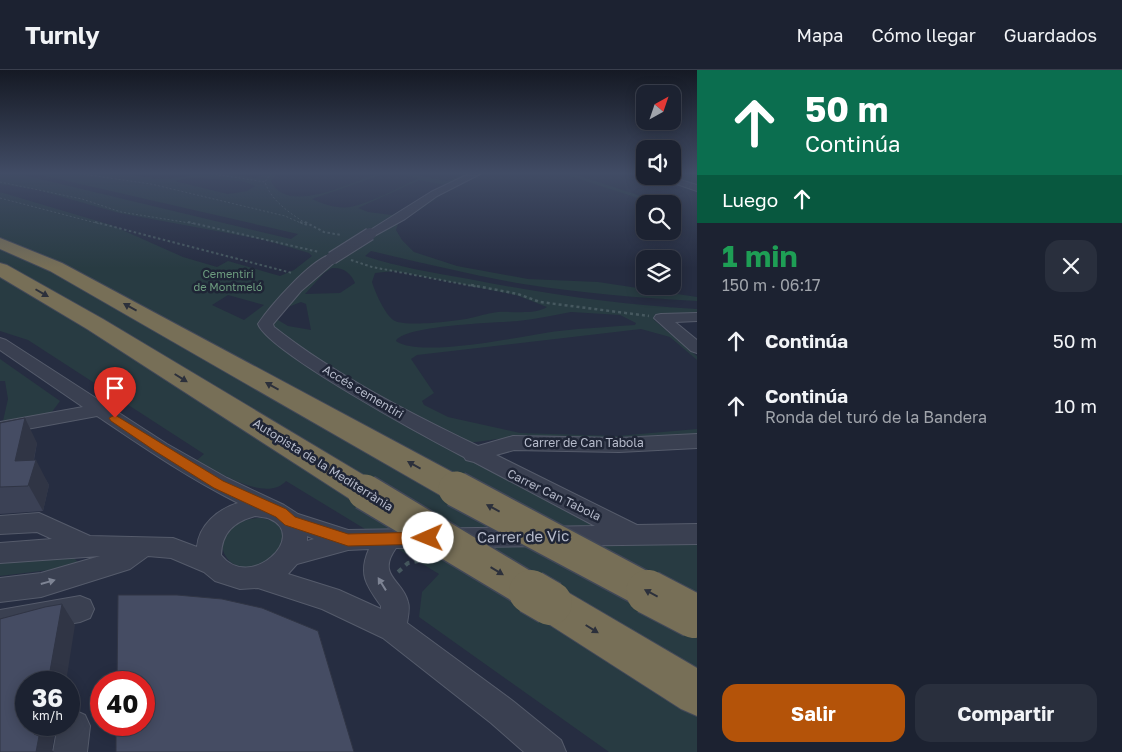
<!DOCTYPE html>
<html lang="es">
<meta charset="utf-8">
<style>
:root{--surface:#1c2231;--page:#292f3d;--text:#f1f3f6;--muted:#a0a4ab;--line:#3a3f4d;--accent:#b45309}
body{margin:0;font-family:"Golos Text",sans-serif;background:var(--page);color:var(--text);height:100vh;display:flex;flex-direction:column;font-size:19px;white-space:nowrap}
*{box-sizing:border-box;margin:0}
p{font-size:16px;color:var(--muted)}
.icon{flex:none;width:28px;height:28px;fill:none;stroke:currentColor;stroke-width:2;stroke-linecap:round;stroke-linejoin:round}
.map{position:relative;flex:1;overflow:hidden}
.drawer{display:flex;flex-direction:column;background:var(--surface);width:425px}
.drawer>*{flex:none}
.hud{background:#0b6e4f;color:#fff;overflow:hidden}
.needle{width:32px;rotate:40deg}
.fabs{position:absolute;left:636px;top:15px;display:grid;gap:10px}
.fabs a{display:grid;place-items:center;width:45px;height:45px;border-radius:10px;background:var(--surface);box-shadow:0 2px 12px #0003,0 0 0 1px var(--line);font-size:25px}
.speed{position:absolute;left:15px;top:601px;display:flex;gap:10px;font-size:25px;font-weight:700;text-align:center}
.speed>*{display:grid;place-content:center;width:65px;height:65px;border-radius:50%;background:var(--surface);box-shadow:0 2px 12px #0003,0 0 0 1px var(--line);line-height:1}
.speed small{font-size:12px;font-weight:400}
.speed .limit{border:8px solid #d22;background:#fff;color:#111}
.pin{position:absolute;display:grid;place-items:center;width:42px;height:42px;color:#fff;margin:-51px -21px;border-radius:50% 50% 50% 0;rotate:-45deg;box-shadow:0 0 5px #0007}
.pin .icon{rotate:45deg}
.me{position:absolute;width:55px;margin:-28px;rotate:269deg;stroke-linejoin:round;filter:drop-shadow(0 0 4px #0008)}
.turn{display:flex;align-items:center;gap:18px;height:105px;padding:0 25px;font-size:22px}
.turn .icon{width:65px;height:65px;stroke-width:2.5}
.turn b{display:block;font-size:35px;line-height:42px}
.then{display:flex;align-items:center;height:48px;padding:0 25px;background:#0003;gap:10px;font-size:19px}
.round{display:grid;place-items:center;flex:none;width:52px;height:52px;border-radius:15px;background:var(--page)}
.headline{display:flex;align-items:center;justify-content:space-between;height:85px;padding:0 25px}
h1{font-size:30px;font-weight:700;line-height:38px;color:#1e9e55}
.primary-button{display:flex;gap:10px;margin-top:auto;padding:10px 25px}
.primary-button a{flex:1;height:58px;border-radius:15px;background:var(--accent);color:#fff;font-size:20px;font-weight:700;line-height:58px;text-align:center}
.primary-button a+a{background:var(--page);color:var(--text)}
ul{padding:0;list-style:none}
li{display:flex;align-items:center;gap:15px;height:65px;padding:0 25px}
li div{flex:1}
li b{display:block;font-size:19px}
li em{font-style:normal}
header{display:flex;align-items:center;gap:30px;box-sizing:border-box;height:70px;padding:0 25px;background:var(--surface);border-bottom:1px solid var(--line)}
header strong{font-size:24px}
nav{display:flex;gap:28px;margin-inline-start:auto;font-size:18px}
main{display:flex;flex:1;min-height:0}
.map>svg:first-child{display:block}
.green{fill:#283b42;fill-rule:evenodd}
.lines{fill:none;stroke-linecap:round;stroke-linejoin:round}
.minor-casing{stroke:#555b6b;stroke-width:2}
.highway-casing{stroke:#424858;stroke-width:2}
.path-far3{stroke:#46585f;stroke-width:1;stroke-dasharray:2 2;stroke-linecap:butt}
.path-far2{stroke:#46585f;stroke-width:2;stroke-dasharray:2.5 2.5;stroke-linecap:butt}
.path-far1{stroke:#46585f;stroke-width:2.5;stroke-dasharray:3 3;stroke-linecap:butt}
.path{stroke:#46585f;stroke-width:4;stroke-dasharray:5 5;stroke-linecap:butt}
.minor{fill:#3a4051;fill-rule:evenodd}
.highway{fill:#776f57;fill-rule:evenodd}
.minor-bridge-casing{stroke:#555b6b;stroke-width:14;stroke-linecap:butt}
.highway-bridge-far1-casing{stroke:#424858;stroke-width:38;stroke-linecap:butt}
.highway-bridge-casing{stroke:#424858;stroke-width:46;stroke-linecap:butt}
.minor-bridge{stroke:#3a4051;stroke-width:12}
.highway-bridge-far1{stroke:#776f57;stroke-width:35}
.highway-bridge{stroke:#776f57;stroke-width:44}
.wall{fill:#3b4155}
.shaded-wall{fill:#303545}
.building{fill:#454c63;stroke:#303545}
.oneway{fill:#2c303b}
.oneway2{fill:#7e8494}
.route{fill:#b45309;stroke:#753606}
.labels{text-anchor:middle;stroke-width:5;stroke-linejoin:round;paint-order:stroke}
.far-park-label{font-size:11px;fill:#6d9c7f;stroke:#1f2536}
.street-label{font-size:12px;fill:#b6bbcb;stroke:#1f2536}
.near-street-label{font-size:15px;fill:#b6bbcb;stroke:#1f2536}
</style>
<header>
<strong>Turnly</strong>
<nav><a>Mapa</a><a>Cómo llegar</a><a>Guardados</a></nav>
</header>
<main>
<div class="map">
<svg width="697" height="682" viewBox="0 0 697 682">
<rect width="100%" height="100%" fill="#262d41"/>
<g class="green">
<path d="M0 103H15L291 169 298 164 32 103H121L158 109 185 107 189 106 187 103H220L255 108 266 103H279L271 111C286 146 353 112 379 103H386L312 129C322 134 338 139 350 137 367 134 403 117 418 108L396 103H407L447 111 467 103H483L443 124 398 154 396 160 402 170 414 182 457 196 528 209 598 212 697 227V231C639 228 581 223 523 214 472 205 422 193 371 181L365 186C398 197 435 203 469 209 545 224 620 235 697 239V245L655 244 654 250 697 286V290L670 267 641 259 417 285 411 289 434 323 422 331 424 335 448 347 520 363 617 366 697 359V365L620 371 498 369 468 373 631 454 697 455V682H609L419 547 422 522 439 504 286 411C266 433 221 402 200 394L196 391 204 384 28 270 0 261V122L111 155 183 187 217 197 228 191 280 206 294 200 312 186 309 183 265 170 119 143 38 120 0 114ZM192 108 242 111 255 116 247 121 228 124 174 111ZM419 110 445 115 392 145 368 142 358 138ZM332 198C343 197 351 203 355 213L340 223 305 224 324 203ZM395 201 516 225 547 237C535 245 512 241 498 242 489 243 483 245 475 247 460 251 408 257 395 251 386 247 375 222 372 212L375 203ZM228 225 264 235 244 250 212 235ZM301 232 306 234 311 260 288 256 278 250V241ZM571 242 620 245 636 253 635 255C610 257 584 258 559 261 526 265 420 289 396 271 404 255 498 253 518 251 536 249 554 245 571 242Z"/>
<polygon points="561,103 571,103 665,134 656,134"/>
<polygon points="673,103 697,103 697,120 649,106 672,106"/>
<polygon points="0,289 60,331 51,343 3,351 8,329 5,311 0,311"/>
<path d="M261 448C288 453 284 464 278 485 271 489 262 495 254 498 241 502 226 492 223 480 222 459 241 448 261 448Z"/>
<polygon points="67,481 82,496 0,506 0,487"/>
</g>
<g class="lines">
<defs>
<g id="minor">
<polygon points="471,103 482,103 437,126 405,149 374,166 366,166 364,164 431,122"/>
<polygon points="653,106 667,106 697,115 697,121"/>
<path d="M332 184 336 185 338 188 336 191 301 221 273 254 274 257C335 305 408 342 478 376L513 366 619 368 697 364V378L619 382 514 380 496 385 637 455 697 454V474L396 478C376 506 403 510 408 532 410 538 408 547 407 553L513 631 561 670 566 682H524L491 653 383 568 322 539 258 518 240 519 215 511 204 502 171 488 148 486 130 499 41 527 0 532V508L41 503 100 486 0 493V473L52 469 37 462 0 464V446L39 443 90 466 173 468 197 477C199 455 218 439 238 433 188 408 143 377 97 346L0 364V352L83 337 0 280V268L6 270 167 374 227 408 284 435 298 444 348 460 595 456 474 392 466 390 464 387C429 369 268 282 258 254 270 236 311 189 332 184ZM255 446C260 447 266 447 270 449 309 466 250 522 221 485 222 462 234 452 255 446ZM307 466 314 469 307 471ZM369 479C358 504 366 515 381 536V539L339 520 288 504 297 494 348 480Z"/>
<polygon points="697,243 697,251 675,252 697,270 697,283 691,281 654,248 656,245 661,244"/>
<polygon points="80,526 90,530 94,539 90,548 80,552 0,566 0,540"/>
<polygon points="74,640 85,645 90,656 87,682 53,682 58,655 69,655 69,642"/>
</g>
<g id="highway">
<polygon points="0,168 62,193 467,410 472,419 467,428 456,431 445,428 50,201 0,179"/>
<polygon points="0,193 7,195 103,249 377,413 381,422 377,431 365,434 353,431 87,259 0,207"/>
<polygon points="550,515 564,520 697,598 697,646 681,639 536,546 530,533 536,520"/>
</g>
</defs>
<use href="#minor" class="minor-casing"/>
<use href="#highway" class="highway-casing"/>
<g class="path-far3">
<polyline points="75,103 151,114 285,146 303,154"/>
<polyline points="207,103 265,112"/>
<path d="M271 103 265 112C271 131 291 144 307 154"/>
<polyline points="633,103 648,107"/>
<polyline points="0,112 82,129 121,142 196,154"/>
<polyline points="0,128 100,154"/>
</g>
<g class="path-far2">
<polyline points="95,152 292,203"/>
<polyline points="188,152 319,182"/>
<polyline points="300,152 307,155"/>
<polyline points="305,152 324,162 341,165"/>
<polyline points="351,190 372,197 478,217"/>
</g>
<polyline class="path-far1" points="471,215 518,224 540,232 649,246"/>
<polyline class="path" points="398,502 408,493 429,489"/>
<use href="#minor" class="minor"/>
<use href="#highway" class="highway"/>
<defs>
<polyline id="minor-bridge" points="332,188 370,164"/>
<g id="highway-bridge-far1">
<polyline points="456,419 651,523"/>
<polyline points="365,422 533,523"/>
</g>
<g id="highway-bridge">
<polyline points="531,522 550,533"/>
<polyline points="648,522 694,546"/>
</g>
</defs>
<use href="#minor-bridge" class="minor-bridge-casing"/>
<use href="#highway-bridge-far1" class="highway-bridge-far1-casing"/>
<use href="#highway-bridge" class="highway-bridge-casing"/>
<use href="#minor-bridge" class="minor-bridge"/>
<use href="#highway-bridge-far1" class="highway-bridge-far1"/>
<use href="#highway-bridge" class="highway-bridge"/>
</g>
<polygon class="wall" points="0,353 37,373 34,390 49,415 43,441 0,444"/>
<g class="shaded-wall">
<polygon points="25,348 37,373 30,408 36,390 49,415 43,441 15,391"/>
<polygon points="62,534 75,555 66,612 48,612"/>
<polygon points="36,655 56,655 52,680 54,682 36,682 34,664"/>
</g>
<g class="building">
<polygon points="25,348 15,391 36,390 28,416 0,417 0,353"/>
<polygon points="118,525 177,525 222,529 262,538 318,561 354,682 116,682 116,655 144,655 144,612 117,612"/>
<polygon points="62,534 48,612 26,612 26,655 36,655 34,664 39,666 36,682 0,682 0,549 45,537"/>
</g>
<defs><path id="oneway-solid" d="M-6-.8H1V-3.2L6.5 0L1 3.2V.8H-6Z" transform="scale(1.25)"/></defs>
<g class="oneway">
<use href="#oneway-solid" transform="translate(42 223) rotate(30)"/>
<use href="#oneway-solid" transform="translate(130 237) rotate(-151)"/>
<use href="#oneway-solid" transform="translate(181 308) rotate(32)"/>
<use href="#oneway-solid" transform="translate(272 316) rotate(-151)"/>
<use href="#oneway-solid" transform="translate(414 395) rotate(-151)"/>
<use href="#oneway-solid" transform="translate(493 438) rotate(-152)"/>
<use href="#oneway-solid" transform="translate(497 501) rotate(31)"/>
<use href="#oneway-solid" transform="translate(651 523) rotate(-152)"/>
<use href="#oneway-solid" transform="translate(592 559) rotate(32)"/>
</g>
<g class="oneway2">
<use href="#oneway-solid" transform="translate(48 512) rotate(-16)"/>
<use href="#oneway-solid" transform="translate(382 514) rotate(-122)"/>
</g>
<linearGradient id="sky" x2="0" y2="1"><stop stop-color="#151924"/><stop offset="0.52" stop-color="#414c65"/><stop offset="1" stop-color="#414c65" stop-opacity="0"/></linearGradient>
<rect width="697" height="198" fill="url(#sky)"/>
<polygon class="route" points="115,345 223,411 286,439 295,447 348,464 428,462 433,464 435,468 433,473 428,474 348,476 285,455 276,447 214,418 155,381 111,351 109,348"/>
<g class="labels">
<g class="far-park-label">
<text x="228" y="208">Cementiri<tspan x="228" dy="13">de Montmeló</tspan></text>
</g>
<g class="street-label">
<text transform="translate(363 322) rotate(31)" y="4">Accés cementiri</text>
<text x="584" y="377">Carrer de Can Tabola</text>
<text transform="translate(323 395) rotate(32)" y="4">Autopista de la Mediterrània</text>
<text transform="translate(554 425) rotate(26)" y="4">Carrer Can Tabola</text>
</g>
<g class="near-street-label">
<text transform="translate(523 467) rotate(-1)" y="5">Carrer de Vic</text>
</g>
</g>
</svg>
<div class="fabs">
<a><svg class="needle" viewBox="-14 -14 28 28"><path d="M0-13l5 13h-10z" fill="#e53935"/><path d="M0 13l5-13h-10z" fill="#a0a4ab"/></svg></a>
<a><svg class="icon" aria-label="sound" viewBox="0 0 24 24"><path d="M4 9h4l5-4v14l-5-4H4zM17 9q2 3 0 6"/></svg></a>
<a><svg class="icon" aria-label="search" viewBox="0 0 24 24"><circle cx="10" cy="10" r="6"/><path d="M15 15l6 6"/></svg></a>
<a><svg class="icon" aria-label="layers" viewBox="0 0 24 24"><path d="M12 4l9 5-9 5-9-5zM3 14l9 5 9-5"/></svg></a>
</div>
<div class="speed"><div>36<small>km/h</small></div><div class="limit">40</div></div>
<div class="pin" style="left:115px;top:348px;background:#d93025"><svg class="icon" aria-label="arrive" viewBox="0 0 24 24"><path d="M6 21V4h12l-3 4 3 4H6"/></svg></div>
<svg class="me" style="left:428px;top:468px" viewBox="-20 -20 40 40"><circle r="19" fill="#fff"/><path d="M0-13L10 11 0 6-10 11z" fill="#b45309"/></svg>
</div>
<section class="drawer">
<div class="hud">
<div class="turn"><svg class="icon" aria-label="ahead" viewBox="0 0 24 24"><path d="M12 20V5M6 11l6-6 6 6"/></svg><div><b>50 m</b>Continúa</div></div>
<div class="then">Luego<svg class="icon" aria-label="ahead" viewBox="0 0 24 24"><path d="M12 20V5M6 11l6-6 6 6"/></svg></div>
</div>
<div class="headline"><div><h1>1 min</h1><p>150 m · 06:17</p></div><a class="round"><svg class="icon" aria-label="close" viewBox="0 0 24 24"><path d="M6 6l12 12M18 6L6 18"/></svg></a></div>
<ul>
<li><svg class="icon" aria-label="ahead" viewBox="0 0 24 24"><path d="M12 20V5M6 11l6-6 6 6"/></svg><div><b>Continúa</b></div><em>50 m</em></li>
<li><svg class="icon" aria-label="ahead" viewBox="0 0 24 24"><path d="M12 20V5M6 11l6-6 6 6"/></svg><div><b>Continúa</b><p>Ronda del turó de la Bandera</p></div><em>10 m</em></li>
</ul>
<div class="primary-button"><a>Salir</a><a>Compartir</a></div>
</section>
</main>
